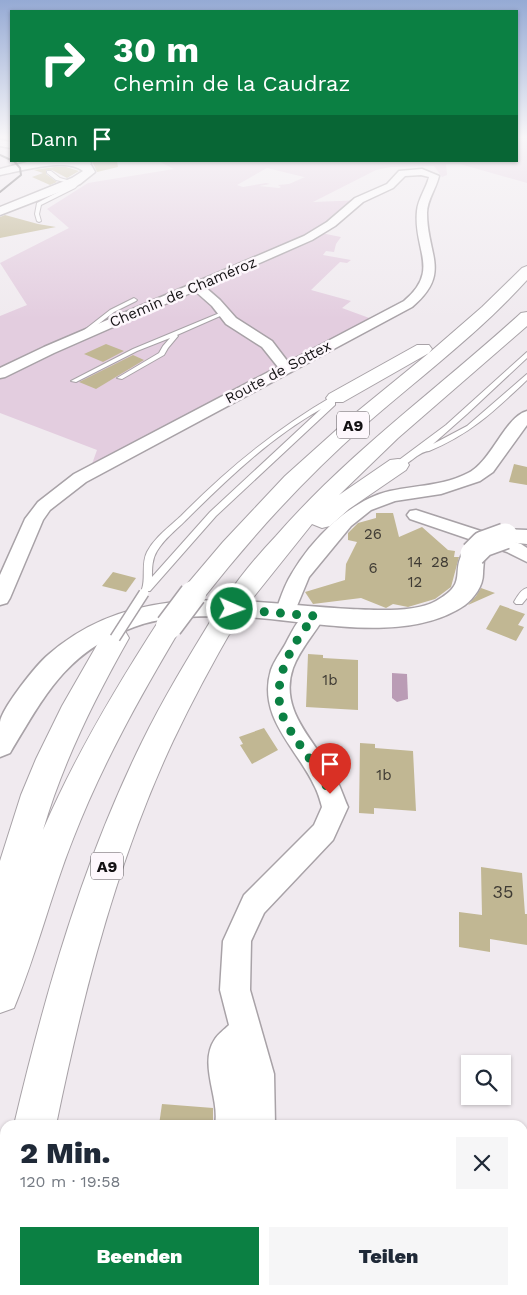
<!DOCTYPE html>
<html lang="de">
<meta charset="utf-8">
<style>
:root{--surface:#fff;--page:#f6f6f7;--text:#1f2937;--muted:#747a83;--accent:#0b8043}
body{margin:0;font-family:"Work Sans",sans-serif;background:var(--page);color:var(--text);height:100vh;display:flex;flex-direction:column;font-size:19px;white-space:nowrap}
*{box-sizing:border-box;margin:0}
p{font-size:16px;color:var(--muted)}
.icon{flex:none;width:28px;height:28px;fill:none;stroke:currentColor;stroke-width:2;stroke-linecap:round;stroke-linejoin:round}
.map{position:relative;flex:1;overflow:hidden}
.side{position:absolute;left:0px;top:1120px;width:528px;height:175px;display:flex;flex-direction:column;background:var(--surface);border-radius:15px 15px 0 0;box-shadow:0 1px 4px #0004}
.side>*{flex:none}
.top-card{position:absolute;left:10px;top:10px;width:508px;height:152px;border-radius:0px;box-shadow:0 1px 4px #0004;background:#0b8043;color:#fff;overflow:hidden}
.buttons{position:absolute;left:461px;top:1055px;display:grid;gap:10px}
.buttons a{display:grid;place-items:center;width:50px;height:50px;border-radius:0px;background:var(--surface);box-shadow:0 1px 4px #0004;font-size:25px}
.pin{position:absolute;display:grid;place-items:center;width:42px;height:42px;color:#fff;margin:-51px -21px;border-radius:50% 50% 50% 0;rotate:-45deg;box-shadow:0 0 5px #0007}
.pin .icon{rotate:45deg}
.me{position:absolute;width:55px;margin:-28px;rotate:92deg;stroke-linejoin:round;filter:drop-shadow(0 0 4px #0008)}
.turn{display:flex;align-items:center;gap:18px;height:105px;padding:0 20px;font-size:22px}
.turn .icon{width:65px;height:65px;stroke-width:2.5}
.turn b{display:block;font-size:35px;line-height:42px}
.then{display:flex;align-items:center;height:48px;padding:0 20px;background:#0003;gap:10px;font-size:19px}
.round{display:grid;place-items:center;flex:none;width:52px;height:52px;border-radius:0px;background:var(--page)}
.overview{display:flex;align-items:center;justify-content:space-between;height:85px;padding:0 20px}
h1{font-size:30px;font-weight:800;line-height:38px}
.cta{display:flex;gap:10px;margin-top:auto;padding:10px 20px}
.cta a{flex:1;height:58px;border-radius:0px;background:var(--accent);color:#fff;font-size:20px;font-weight:800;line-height:58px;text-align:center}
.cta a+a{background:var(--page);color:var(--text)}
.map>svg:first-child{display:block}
.green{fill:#e3cddf;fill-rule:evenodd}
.water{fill:#ba9cb5}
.building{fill:#c1b793}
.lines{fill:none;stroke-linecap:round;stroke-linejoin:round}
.service-casing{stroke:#a8a2a7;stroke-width:2}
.minor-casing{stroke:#a8a2a7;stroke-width:3}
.tertiary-casing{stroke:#a8a2a7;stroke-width:3}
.motorway-casing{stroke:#a8a2a7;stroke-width:2}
.service{fill:#fff;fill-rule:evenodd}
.minor{fill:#fff;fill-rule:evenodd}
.tertiary{fill:#fff;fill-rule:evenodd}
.motorway{fill:#fff;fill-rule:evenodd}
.rail{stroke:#5f5c5f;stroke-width:2}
.service-bridge-casing{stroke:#a8a2a7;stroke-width:12;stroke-linecap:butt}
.tertiary-bridge-casing{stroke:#a8a2a7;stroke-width:28;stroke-linecap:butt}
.motorway-bridge-casing{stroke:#a8a2a7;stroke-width:29;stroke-linecap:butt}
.service-bridge{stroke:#fff;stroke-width:9}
.tertiary-bridge{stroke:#fff;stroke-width:25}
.motorway-bridge{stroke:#fff;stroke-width:26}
.route{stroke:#0b8043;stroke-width:9;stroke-dasharray:0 16.2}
.labels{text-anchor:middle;stroke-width:5;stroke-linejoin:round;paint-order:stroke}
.far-street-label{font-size:15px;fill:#141214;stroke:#fdf7fc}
.number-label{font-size:15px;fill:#3f3b34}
.shield{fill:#fdf7fc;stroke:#5a575a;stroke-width:1}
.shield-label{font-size:16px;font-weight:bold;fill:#141214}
.near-number-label{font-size:18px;fill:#3f3b34}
</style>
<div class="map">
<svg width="527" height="1295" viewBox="0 0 527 1295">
<rect width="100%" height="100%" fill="#f0eaef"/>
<path class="green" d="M516 137H527V183L460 164H446L447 175 442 177 434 166 391 167 376 170 313 202 365 200 321 233 341 237 336 244 334 252 326 251 323 255 351 260 347 263 340 262 311 290 351 301 342 308 372 319 92 464 97 450 0 413V316L27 305 0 263 69 228 47 209 88 183 174 169 158 161H516ZM267 168 304 177H305L289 184 278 185 281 187 279 188 259 186 270 184 266 183 243 187 237 185Z"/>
<polygon class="water" points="392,673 407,674 408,699 397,702 392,698"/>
<g class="building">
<polygon points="92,161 117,161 118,167 97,172"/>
<polygon points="55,167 66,167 79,171 67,178 52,170 46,170 46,174 57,182 50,185 32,177 43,173 34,170"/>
<polygon points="5,215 38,224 56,227 0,238 0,217"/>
<polygon points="106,344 124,351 103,362 84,354"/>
<polygon points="133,355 144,360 96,389 79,382"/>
<polygon points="514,464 527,467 527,485 509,482"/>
<polygon points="376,513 393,513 399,537 422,527 448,550 455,551 454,557 459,557 451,587 435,599 408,607 393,604 386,608 361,598 313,604 305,592 345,580 346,564 357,542 348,540 348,533 358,523 376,518"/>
<polygon points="113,572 136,578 126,592 102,586"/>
<polygon points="481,588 495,593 468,605 476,596"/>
<polygon points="500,605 525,614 518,625 524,627 516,641 486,629"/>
<polygon points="308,654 323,655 323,658 358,660 358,710 306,707"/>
<polygon points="264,728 278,750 252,764 240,745 243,744 239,737"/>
<polygon points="360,743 375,744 375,748 413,751 416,811 374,808 374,814 359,813"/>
<polygon points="481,867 522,873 525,914 527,914 527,945 490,939 490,952 459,947 459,912 482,915"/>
<polygon points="162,1104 213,1108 213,1125 159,1125"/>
</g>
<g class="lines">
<defs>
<g id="service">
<polygon points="47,171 51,171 60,178 74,182 74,180 78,180 79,184 75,188 41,205 39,214 41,221 39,222 37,221 35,214 37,203 74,184 56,180 47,173"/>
<polygon points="134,298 137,300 136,301 114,312 83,336 78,335 110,310"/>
<polygon points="222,312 227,313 177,335 178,336 168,348 164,355 122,379 117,378 159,353 163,346 170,338 137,351 76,382 71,381 133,349"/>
<path d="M527 352V358L467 414 433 444 467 426 527 374V380C494 411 472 433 429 451 416 452 408 468 395 467V463L446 425Z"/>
<path d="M333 396 340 398 335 402V405L216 516 150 591H144L142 589C146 577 141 564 147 552 155 537 169 527 181 516 227 469 276 429 333 396ZM321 409 210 512 152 577C152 568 152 559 157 551 164 539 176 530 185 521 227 479 270 438 321 409Z"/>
<path d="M527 588V598L522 604H516L514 602C517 597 521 589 527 588Z"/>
</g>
<g id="minor">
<polygon points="0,140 11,142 11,148 0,146"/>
<polygon points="77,161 89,161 91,163 88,168 85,169"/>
<path d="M422 169 439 176C436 189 427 200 427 213 427 255 452 273 412 307L86 482 50 510 43 520 10 598 7 603 0 605V575L25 519 38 502 74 474 278 367 262 347 226 324 212 306 195 291 54 353 5 377 0 378V368L44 347 304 236 327 222 355 198 387 184 399 171ZM421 175 429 177C426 189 418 199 417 211 413 250 441 270 404 301L288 362 272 341 236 318 220 300 205 287 312 240 335 226 363 202 393 188 405 176Z"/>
<path d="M527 411V425L493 472 480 481 441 494 395 501 371 510 351 526 309 577 292 618 285 620 278 618 275 613C280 600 284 586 291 575 311 540 350 500 390 491 417 485 443 486 468 473 491 462 505 417 527 411Z"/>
<polygon points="416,510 521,544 527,548 527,562 507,552 410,519 407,515 410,511"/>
<path d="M315 609 322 611 325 616C315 633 300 649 293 668 278 711 316 742 334 775 340 785 343 796 348 807L333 840 264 913 251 941 250 990 274 1074 275 1125H215C220 1098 198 1064 215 1039 218 1034 225 1029 229 1025L220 990 223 941 244 895 314 825 322 807C320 800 318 792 314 785 296 747 257 717 271 670 274 661 281 652 286 643 293 630 300 613 315 609Z"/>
<polygon points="192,1290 258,1290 257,1295 191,1295"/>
</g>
<g id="tertiary">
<path d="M31 161H80L91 165 95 172 80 184 0 215V207L72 178 83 171C67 157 20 171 0 175V169Z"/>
<polygon points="505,529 527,530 527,544 497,541 494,536 497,531"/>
<path d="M473 547 481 549C486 556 483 565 483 574 483 586 474 598 465 605 407 645 312 621 246 617 210 616 168 614 134 627 66 652 45 695 10 753L0 757C0 746 0 733 0 722 2 708 36 665 48 655 136 578 244 603 350 609 373 610 415 613 436 601 470 582 449 573 465 549Z"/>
</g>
<g id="motorway">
<path d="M527 266V280C478 334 420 377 365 425 305 478 251 537 202 600L193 603 184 600 180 594 184 588 223 542 285 476 353 415 429 353 343 402H329L326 398 329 394 417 345H429L432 349 429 353 482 307 522 268Z"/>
<path d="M527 312V326L398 438 339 495 390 460 398 459 406 460 409 465 406 470 349 509 330 526 322 528 312 524 248 604 239 607 230 604 226 598C240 576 258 555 276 536 349 452 439 388 521 313Z"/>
<path d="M222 615 231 617 235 624C213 662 192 701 173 741 116 863 83 994 56 1125H14C45 994 82 864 142 742 163 699 188 658 213 617Z"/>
<path d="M169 617 178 619 182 626C141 695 102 764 73 839 51 894 37 953 14 1008L0 1013V861L21 795 36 759 62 706 105 631 115 628 125 631 129 638C94 700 63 762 43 830 75 756 116 687 160 619Z"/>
<polygon points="5,1257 5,1290 28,1290 27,1295 0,1295 0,1259"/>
</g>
</defs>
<use href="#service" class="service-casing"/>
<use href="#minor" class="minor-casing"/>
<use href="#tertiary" class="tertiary-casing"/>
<use href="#motorway" class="motorway-casing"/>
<use href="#service" class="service"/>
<use href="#minor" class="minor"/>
<use href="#tertiary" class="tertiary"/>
<use href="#motorway" class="motorway"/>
<g class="rail">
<polyline points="0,155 11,160"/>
<polyline points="0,192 21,175 20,168 14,161"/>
</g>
<defs>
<polyline id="service-bridge" points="115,638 144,593"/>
<polyline id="tertiary-bridge" points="473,554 483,544 505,536"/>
<g id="motorway-bridge">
<polyline points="222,624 239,598"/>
<polyline points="169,626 193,594"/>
</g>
</defs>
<use href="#service-bridge" class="service-bridge-casing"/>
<use href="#tertiary-bridge" class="tertiary-bridge-casing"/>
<use href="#motorway-bridge" class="motorway-bridge-casing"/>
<use href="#service-bridge" class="service-bridge"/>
<use href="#tertiary-bridge" class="tertiary-bridge"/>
<use href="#motorway-bridge" class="motorway-bridge"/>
</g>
<linearGradient id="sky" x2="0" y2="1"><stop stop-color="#95aad4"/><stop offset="0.43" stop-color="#f8f6f8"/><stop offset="1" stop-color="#f8f6f8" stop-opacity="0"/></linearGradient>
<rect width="527" height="319" fill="url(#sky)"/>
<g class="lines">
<path class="route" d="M232 609 315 616C290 645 266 688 287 725 301 749 320 769 330 794"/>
</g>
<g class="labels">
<g class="far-street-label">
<text transform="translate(183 292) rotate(-23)" y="5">Chemin de Chaméroz</text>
<text transform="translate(278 372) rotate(-28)" y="5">Route de Sottex</text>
</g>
<g class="number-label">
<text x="373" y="539">26</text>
<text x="415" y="567">14</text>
<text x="440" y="567">28</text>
<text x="373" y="573">6</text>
<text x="415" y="587">12</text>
<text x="330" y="685">1b</text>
<text x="384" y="780">1b</text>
</g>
<g class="shield">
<rect x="337" y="411.5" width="32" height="27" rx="4"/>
<rect x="91" y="852.5" width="32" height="27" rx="4"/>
</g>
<g class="shield-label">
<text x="353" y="431">A9</text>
<text x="107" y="872">A9</text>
</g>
<g class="near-number-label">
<text x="503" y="898">35</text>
</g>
</g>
</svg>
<div class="buttons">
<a><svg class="icon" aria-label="search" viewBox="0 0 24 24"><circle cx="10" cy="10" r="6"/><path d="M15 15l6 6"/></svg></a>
</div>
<div class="pin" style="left:330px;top:794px;background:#d93025"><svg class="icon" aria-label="arrive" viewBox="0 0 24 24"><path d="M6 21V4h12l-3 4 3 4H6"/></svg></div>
<svg class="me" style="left:232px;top:609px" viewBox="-20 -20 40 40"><circle r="17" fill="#0b8043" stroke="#fff" stroke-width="3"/><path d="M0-11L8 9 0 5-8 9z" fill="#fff"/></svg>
<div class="top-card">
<div class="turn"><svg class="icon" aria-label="right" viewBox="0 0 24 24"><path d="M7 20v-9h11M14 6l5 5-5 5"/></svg><div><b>30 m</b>Chemin de la Caudraz</div></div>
<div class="then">Dann<svg class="icon" aria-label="arrive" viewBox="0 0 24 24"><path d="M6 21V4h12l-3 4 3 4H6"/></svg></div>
</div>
<section class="side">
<div class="overview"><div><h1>2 Min.</h1><p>120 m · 19:58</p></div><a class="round"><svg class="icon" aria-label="close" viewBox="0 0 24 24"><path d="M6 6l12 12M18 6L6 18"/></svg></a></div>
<div class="cta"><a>Beenden</a><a>Teilen</a></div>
</section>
</div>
